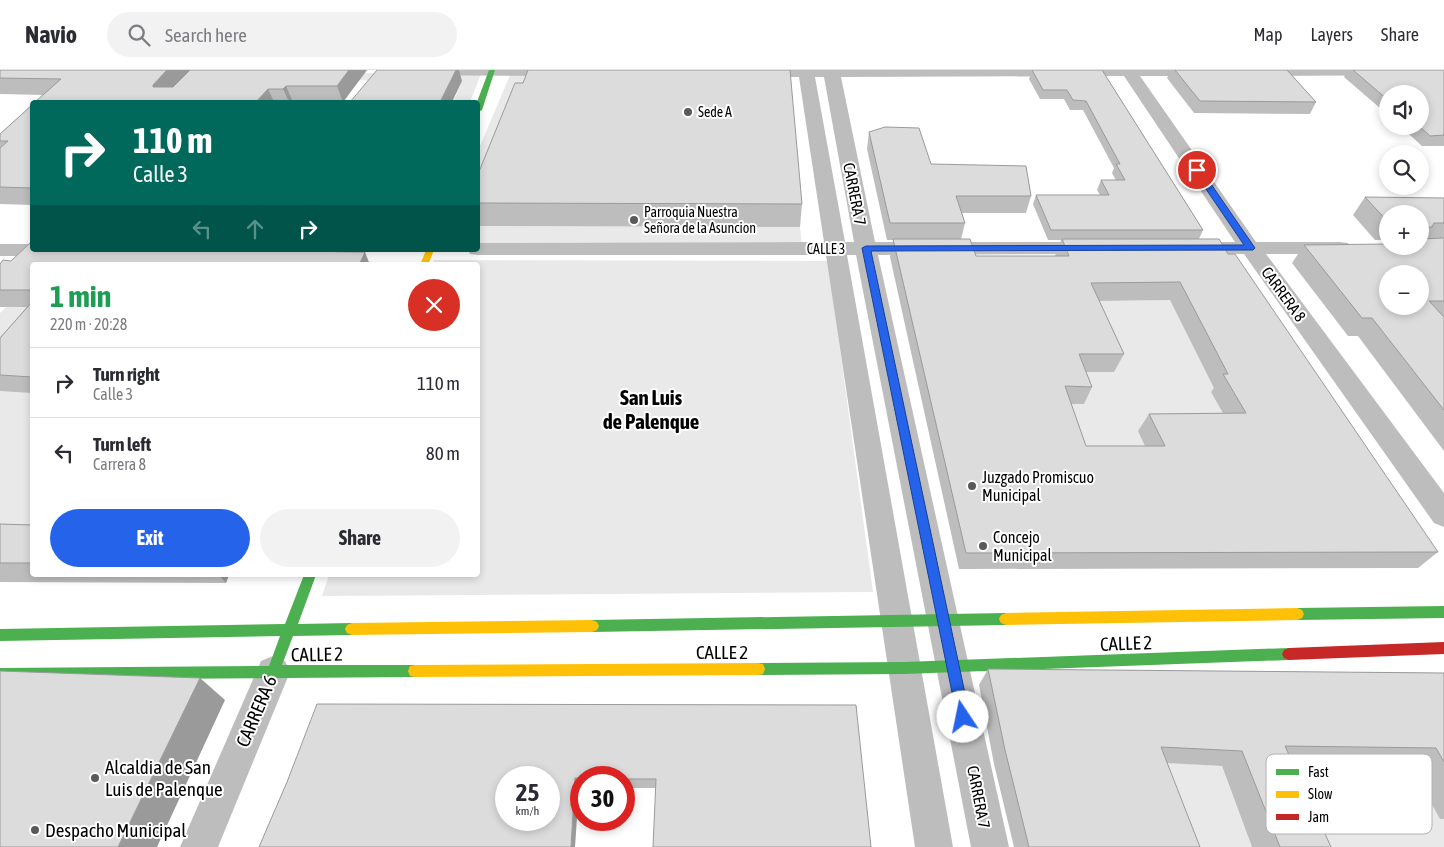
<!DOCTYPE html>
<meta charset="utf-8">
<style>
:root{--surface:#fff;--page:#f2f2f3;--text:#2b2b33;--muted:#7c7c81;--line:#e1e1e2;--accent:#2563eb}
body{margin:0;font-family:"Asap Condensed",sans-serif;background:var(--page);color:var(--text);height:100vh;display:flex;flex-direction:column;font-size:19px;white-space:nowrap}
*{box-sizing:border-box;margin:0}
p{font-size:16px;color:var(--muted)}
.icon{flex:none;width:28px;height:28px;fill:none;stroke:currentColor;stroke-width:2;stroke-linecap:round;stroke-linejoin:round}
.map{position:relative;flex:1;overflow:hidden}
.sheet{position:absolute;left:30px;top:192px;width:450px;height:315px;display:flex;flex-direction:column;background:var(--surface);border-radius:5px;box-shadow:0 2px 8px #0003}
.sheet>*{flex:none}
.hud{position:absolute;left:30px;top:30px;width:450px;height:152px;border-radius:5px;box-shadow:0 2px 8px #0003;background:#00695c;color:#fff;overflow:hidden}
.buttons{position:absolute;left:1379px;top:15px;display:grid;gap:10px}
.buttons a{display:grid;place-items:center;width:50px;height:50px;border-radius:50%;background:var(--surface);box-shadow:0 2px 8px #0003;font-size:25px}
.speed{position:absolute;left:495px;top:696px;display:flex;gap:10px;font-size:25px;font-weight:700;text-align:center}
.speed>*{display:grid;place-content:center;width:65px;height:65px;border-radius:50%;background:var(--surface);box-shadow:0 2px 8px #0003;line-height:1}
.speed small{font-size:12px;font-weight:400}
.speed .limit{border:8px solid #d22;background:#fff;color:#111}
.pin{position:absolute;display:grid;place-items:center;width:42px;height:42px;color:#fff;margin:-21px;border:2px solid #fff;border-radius:50%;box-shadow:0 1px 5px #0007}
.me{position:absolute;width:55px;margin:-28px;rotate:349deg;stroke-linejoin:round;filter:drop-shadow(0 0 4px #0008)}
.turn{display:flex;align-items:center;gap:18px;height:105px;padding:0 20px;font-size:22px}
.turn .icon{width:65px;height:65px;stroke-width:2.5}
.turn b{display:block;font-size:35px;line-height:42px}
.lanes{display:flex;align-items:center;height:48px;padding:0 20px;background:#0003;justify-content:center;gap:25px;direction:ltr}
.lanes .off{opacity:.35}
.round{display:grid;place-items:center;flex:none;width:52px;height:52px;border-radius:26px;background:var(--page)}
.overview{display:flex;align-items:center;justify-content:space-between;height:85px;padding:0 20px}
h1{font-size:30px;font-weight:700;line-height:38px;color:#1e9e55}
.action{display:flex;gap:10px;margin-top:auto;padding:10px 20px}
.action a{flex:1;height:58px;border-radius:30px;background:var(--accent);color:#fff;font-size:20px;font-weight:700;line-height:58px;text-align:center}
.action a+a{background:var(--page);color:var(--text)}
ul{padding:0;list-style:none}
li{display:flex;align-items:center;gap:15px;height:70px;padding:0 20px;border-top:1px solid var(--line)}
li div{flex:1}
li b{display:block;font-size:19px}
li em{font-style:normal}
header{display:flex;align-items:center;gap:30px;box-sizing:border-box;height:70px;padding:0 25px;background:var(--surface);border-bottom:1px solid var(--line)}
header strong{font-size:24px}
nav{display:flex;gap:28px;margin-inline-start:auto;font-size:18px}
.search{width:350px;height:45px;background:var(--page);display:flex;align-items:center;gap:12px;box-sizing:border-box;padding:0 18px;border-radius:28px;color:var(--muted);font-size:19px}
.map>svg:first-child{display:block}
.green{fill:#e9e9e9}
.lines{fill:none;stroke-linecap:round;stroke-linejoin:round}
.street{fill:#bdbdbd;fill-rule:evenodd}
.fast{fill:#4caf50;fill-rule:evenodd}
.slow{fill:#ffc107;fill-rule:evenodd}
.jam{fill:#c62828;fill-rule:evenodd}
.wall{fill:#bdbdbd;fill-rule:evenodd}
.shaded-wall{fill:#9a9a9a}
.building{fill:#dcdcdc;stroke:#9a9a9a;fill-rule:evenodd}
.route{fill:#2563eb;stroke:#184099}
.poi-dot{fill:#595959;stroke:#fff;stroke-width:2}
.labels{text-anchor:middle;stroke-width:4;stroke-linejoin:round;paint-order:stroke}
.far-poi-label{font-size:14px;fill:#000;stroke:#fff;text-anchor:start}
.far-street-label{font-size:14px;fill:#000;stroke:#fff}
.street-label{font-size:16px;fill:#000;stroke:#fff}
.poi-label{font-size:16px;fill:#000;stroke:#fff;text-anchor:start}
.near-street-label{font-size:19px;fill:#000;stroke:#fff}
.near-poi-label{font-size:19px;fill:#000;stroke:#fff;text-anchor:start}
.district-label{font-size:21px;font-weight:bold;fill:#000;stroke:#fff}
.key{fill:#fff;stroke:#b2b2b2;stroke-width:1}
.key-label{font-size:14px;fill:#000}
</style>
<header>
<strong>Navio</strong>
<div class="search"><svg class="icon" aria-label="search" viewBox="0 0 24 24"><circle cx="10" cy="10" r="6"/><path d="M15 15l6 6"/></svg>Search here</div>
<nav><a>Map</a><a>Layers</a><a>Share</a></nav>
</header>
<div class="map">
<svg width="1444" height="777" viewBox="0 0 1444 777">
<rect width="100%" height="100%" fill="#fff"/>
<g class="green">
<polygon points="206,2 481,4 470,32 453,32 462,11 296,10 177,32"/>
<polygon points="510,5 538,5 478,142 478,81"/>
<polygon points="478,156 800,157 802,177 478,176"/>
<polygon points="434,190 828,191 873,522 322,526 329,505 478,505 478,195 432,195"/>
<polygon points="1170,230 1180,248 1233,278 1233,361 1153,394 1076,393 1016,302 1114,302 1083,231"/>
<polygon points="6,237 32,237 32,473 0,473 0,243"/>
<polygon points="1144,691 1222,696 1252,777 1176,777"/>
<polygon points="1264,691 1409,693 1444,749 1444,777 1301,777"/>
</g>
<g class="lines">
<g class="street">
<polygon points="382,0 571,0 572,1 564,6 390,5"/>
<path d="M745 0H1214L1213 4 1207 6H1140L1256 172H1340L1348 173 1351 178 1348 183 1340 184H1266L1444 423V457L1434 453 1244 184 1180 183 1177 178 1180 173 1188 172H1235L1124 6 841 7 875 172H1095L1103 173 1106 178 1103 183 1095 184 878 185 1009 777H971L856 185H847L953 777H915L826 185H478L470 184 468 180H478V173L824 172 799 7H752L746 5ZM815 7H824L854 172H845Z"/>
<polygon points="1243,0 1444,0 1436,5 1250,6 1244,4"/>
<polygon points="0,174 32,174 32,180 146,180 143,185 135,186 0,186"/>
<polygon points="273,586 285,591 290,602 218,777 180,777 261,591"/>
</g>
<g class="fast">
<polygon points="489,0 495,0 482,40 478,42 477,32"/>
<polygon points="304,505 316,505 298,554 352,553 357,555 359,559 357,563 352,565 293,566 282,595 415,595 420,596 422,601 420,606 415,607 0,610 0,598 269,596 280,566 0,571 0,559 285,554"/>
<polygon points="1444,536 1444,548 1297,550 1292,548 1290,544 1292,540 1297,538"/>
<polygon points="1006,543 1011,545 1013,549 1011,553 1006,555 592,562 587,560 585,556 587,552 592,550"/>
<polygon points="1289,578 1294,580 1296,584 1294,588 1289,590 904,604 758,605 753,604 751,599 753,594 758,593 904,592"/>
</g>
<g class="slow">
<polygon points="426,180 434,180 428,195 420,195"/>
<polygon points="1297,538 1302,540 1304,544 1302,548 1297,550 1006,555 1001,553 999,549 1001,545 1006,543"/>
<polygon points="592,550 597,552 599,556 597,560 592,562 352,565 347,563 345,559 347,555 352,553"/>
<polygon points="758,593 763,594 765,599 763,604 758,605 415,607 410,606 408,601 410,596 415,595"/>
</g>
<polygon class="jam" points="1444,572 1444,584 1289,590 1284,588 1282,584 1284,580 1289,578"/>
</g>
<g class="wall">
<polygon points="0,0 367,0 343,32 35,32 44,25 0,24"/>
<path d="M1032 0H1102L1203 160 1199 169 1228 184 1438 482 1418 498 959 499 890 187 893 170H887L867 79 869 62 931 94 1031 126 1026 143H962L965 153 961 169 976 186H1055L1061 170H1048L1033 134 1036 125H1100L1097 120 1101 110H1116L1112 103 1114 98 1083 40H1070L1064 29H1040L1029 9ZM1170 230 1214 318 1211 322 1223 343 1149 344 1138 361 1145 376H1086L1071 334H1084L1092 317 1086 302H1114L1124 284 1099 231Z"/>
<polygon points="1171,0 1287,0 1316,32 1310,44 1194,43 1167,8"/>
<polygon points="1348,0 1444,0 1444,76 1422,76 1400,56 1420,56 1388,24 1388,45 1344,7"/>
<polygon points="523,13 802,134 800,157 478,156 478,104"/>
<polygon points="32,35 32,135 0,134 0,64"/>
<polygon points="1365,127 1444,128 1444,381 1358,266 1348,266 1292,193 1304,175 1420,176 1420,144 1388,144 1388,170 1375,170 1353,145"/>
<polygon points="32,180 315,180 313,182 32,195 32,323 0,321 0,268 27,237 0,237 0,194 11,191"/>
<polygon points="0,454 32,455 32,505 229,505 226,513 0,512"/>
<polygon points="988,599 1444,603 1444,749 1440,749 1409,693 1292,691 1331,777 1252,777 1222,696 1167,693 1200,777 1014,777 994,694 979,615"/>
<polygon points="856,635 655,718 624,718 624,708 581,708 581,718 259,777"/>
</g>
<g class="shaded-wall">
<polygon points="167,0 190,0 162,31 153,17 153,15"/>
<polygon points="349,0 367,0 343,32 337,16"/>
<polygon points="456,0 459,0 462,11 452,32 440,32"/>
<polygon points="286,16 293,32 289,32 283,19"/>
<polygon points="268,19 274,32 256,32"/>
<polygon points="294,180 315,180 304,195 293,181"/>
<polygon points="365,182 370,195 359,195"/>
<polygon points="219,505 229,505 226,513"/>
<polygon points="200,608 225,630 157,777 118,777"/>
<polygon points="575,708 579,718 575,777 571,777"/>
</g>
<g class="building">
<polygon points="0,0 167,0 153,15 153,17 173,17 190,0 349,0 337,16 286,16 283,19 268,19 256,32 35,32 61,9 0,8"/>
<polygon points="377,0 456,0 440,32 350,32"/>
<polygon points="528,0 790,0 802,134 478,133 478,104 515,13 523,13"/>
<polygon points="1032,0 1102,0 1203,160 1051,160 1036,125 1109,125 1101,110 1125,110 1116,94 1120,94 1086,31 1073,30 1067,20 1043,20"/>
<polygon points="1175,0 1287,0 1316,32 1200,31"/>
<polygon points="1353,0 1444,0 1444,65 1430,66 1419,56 1420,56 1420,24 1388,24 1388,30"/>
<polygon points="32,35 32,118 0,117 0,78 8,71 0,71 0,64"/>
<polygon points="885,57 919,58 931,94 1026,96 1031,126 956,126 965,153 890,153 869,62"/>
<polygon points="1365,127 1444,128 1444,153 1434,153 1432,157 1420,157 1420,144 1388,144 1388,152"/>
<path d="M1444 168V231H1429L1444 247V340L1372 248H1362L1304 175 1388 174V176H1420V169ZM1388 204H1420V236H1388Z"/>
<path d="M893 169H970L976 186H1069L1062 169H1219L1228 184H1235L1438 482 966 483ZM1180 212 1228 304H1223L1246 343 1149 344 1165 376H1086L1065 316 1092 317 1079 284H1124L1091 213Z"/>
<polygon points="32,171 32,180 294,180 293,181 365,182 359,195 32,195 32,220 0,220 0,194 3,190 11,191"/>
<polygon points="32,232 32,307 0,305 0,268"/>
<polygon points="0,454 32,455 32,493 0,493"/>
<polygon points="988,599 1444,603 1444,692 1436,678 1285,676 1331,777 1280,777 1242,681 1161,677 1200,777 1029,777 1005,680"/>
<polygon points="0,601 200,608 118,777 0,777"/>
<path d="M317 634 856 635 871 777H653L656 709H624V708H575L571 777H259L287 712ZM506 708H549V750H506Z"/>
</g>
<polygon class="route" points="1194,98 1200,98 1255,178 1253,180 871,181 970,647 968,652 963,654 958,652 862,178 866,176 1244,175 1193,100"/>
<g class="poi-dot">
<circle cx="688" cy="42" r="5"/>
<circle cx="634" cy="150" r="5"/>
<circle cx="972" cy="416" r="5"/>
<circle cx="983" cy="476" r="5"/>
<circle cx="95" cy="708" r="5"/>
<circle cx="35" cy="760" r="5"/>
</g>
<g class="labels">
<g class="far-poi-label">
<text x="698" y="47">Sede A</text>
<text x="644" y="147">Parroquia Nuestra<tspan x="644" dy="16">Señora de la Asuncion</tspan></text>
</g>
<g class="far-street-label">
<text x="826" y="184">CALLE 3</text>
</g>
<g class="street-label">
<text transform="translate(855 124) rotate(79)" y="6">CARRERA 7</text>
<text transform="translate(1284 224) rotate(54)" y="6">CARRERA 8</text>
<text transform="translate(979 727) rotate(79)" y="6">CARRERA 7</text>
</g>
<g class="poi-label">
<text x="982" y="413">Juzgado Promiscuo<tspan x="982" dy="18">Municipal</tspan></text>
<text x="993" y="473">Concejo<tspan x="993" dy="18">Municipal</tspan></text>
</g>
<g class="near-street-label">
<text transform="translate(1126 573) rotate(-2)" y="7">CALLE 2</text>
<text x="722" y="589">CALLE 2</text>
<text transform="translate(317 584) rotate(-1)" y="7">CALLE 2</text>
<text transform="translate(256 641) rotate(-67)" y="7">CARRERA 6</text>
</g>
<g class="near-poi-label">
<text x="105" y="704">Alcaldia de San<tspan x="105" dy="22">Luis de Palenque</tspan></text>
<text x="45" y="767">Despacho Municipal</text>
</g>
<g class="district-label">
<text x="651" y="335">San Luis<tspan x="651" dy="24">de Palenque</tspan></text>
</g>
</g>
<rect x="1266" y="684" width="166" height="80" rx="8" class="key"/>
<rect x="1276" y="699" width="23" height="6" fill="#4caf50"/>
<rect x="1276" y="721" width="23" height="7" fill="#ffc107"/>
<rect x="1276" y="744" width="23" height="6" fill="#c62828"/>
<g class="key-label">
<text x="1308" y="707">Fast</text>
<text x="1308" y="729">Slow</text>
<text x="1308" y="752">Jam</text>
</g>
</svg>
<div class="buttons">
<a><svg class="icon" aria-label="sound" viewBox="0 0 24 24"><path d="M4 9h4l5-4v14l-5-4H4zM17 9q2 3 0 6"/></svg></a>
<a><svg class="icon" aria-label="search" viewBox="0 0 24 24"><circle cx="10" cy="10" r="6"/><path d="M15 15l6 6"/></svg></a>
<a>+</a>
<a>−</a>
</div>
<div class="speed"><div>25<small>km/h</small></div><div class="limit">30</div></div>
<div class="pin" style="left:1197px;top:100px;background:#d93025"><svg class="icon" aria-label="arrive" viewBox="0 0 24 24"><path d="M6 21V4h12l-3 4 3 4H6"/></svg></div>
<svg class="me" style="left:963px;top:647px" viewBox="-20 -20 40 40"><circle r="19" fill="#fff"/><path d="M0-13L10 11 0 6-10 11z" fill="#2563eb"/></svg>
<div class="hud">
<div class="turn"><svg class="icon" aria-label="right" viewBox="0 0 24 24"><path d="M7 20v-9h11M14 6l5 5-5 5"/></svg><div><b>110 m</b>Calle 3</div></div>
<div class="lanes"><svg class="icon off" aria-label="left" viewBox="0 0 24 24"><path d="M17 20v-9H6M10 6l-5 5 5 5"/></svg><svg class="icon off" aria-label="ahead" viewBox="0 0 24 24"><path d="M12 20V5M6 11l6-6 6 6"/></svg><svg class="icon" aria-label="right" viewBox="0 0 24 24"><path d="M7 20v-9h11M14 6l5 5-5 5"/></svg></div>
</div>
<section class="sheet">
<div class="overview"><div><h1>1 min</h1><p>220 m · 20:28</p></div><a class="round" style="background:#d93025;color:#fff"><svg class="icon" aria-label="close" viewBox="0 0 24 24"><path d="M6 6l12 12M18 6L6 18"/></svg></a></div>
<ul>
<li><svg class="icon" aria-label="right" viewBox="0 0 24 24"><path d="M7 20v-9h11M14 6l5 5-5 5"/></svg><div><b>Turn right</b><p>Calle 3</p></div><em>110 m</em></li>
<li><svg class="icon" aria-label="left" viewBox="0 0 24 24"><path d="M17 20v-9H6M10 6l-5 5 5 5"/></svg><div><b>Turn left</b><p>Carrera 8</p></div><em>80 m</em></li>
</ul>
<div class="action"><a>Exit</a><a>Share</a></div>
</section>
</div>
